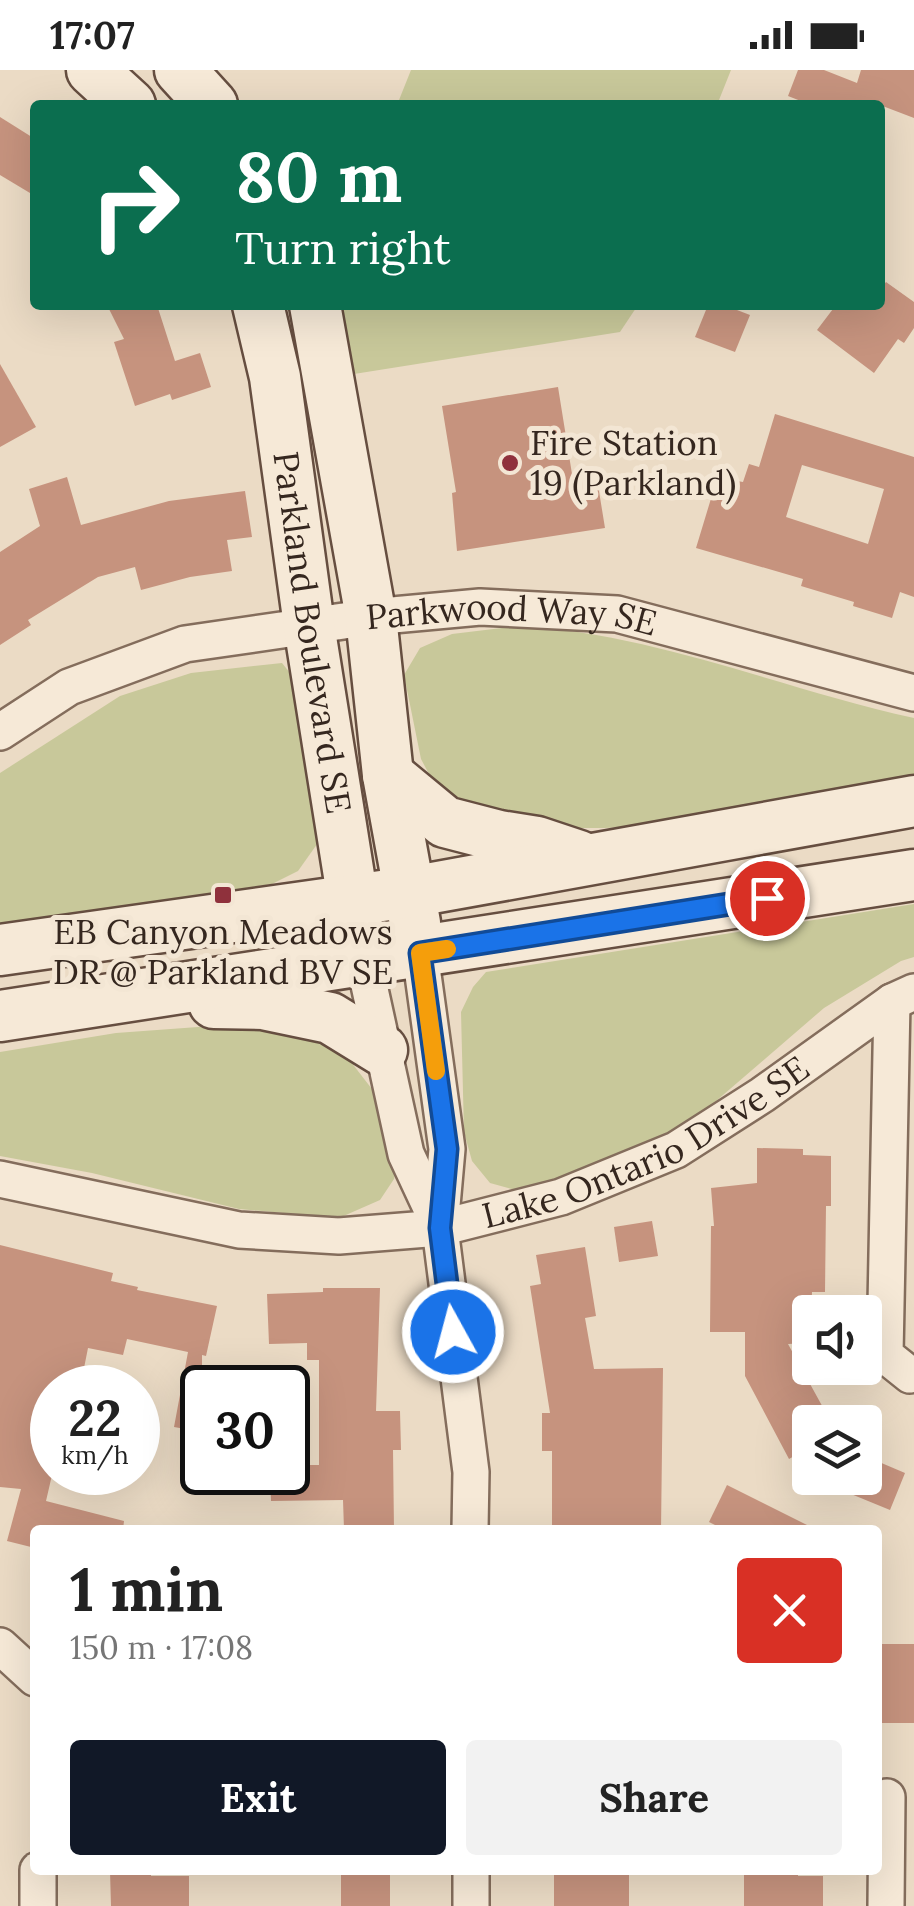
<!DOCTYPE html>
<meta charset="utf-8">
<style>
:root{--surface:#fff;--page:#f2f2f2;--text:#222;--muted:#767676;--accent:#111827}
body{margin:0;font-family:Lora,serif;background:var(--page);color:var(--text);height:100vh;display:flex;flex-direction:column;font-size:38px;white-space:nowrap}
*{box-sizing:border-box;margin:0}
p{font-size:32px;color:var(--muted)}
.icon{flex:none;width:55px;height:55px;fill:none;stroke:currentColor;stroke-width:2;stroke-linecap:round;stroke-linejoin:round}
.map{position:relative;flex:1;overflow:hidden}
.sheet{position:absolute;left:30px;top:1455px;width:852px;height:350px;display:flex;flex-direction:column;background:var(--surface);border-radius:10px;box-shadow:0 10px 40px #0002}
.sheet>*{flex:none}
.hud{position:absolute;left:30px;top:30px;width:855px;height:210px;border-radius:10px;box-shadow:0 10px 40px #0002;background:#0b6e4f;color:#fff;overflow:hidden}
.buttons{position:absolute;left:792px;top:1225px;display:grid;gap:20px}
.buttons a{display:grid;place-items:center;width:90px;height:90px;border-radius:10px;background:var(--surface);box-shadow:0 10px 40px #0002;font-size:50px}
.speed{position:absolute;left:30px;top:1295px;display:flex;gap:20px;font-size:50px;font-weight:700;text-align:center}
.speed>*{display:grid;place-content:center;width:130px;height:130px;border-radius:50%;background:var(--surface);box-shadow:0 10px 40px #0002;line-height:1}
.speed small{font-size:25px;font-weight:400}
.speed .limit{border:5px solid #111;border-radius:15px;background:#fff;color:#111}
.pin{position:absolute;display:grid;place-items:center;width:85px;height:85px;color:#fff;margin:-42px;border:5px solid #fff;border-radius:50%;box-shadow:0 2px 10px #0007}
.me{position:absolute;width:110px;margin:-55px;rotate:353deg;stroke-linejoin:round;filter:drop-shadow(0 0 8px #0008)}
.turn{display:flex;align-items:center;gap:35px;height:210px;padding:0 40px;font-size:45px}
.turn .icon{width:130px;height:130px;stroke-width:2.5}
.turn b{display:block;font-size:70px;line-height:85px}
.round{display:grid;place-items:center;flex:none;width:105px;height:105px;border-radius:10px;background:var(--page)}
.headline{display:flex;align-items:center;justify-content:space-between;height:170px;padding:0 40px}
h1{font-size:60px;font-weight:800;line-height:75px}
.cta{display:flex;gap:20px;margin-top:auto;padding:20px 40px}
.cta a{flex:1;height:115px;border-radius:10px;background:var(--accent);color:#fff;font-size:40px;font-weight:800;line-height:115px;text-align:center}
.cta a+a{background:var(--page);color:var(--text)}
.status{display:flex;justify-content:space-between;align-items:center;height:70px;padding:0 50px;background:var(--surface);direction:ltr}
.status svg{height:28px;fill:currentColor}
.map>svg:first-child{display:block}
.green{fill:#c8c89a}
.building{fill:#c6937e;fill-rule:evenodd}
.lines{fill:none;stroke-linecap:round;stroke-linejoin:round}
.street-casing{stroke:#846d5c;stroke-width:40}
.secondary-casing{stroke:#664e40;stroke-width:55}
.street{stroke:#f6e9d7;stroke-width:35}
.secondary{stroke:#f6e9d7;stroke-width:50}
.route-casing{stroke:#114b97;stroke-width:25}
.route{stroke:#1a73e8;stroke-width:18}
.slow{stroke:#f59e0b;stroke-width:18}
.poi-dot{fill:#8f313c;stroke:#f3e6d4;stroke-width:4}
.labels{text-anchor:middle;stroke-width:10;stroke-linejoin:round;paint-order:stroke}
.poi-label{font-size:35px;fill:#35271f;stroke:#f3e6d4;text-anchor:start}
.street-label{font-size:35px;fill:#35271f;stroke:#f3e6d4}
</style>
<div class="status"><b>17:07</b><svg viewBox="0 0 49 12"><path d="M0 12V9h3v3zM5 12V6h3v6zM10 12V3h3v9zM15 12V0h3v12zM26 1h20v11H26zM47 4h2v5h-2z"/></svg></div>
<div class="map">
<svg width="914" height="1836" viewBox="0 0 914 1836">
<rect width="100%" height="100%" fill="#ebdbc5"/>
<g class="green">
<polygon points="411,0 731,0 717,35 397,35"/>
<polygon points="339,235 638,235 620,262 354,304"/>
<path d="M518 556C654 563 782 619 914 648V720L684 755 604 758H534L439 723 421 689 404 605 420 578 452 564Z"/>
<polygon points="282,593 298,613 320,770 298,801 272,814 0,855 0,703 120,626 191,603"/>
<polygon points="914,834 914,887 901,891 824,938 680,1062 560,1109 519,1121 490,1113 472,1091 464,1062 461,942 473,917 486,902"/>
<polygon points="239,954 310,966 351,992 382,1032 398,1086 394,1109 380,1130 339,1148 239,1139 92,1103 0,1086 0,982 116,963"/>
</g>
<g class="building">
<polygon points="798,0 824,0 857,13 861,0 914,0 914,48 880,35 811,35 788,26"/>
<polygon points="0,47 35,69 35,126 0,105"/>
<polygon points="886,212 914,232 914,258 904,273 898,269 874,303 817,260 836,235 880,235 880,220"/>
<polygon points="107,235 157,235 175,291 200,283 211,317 172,330 170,324 135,336 114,272 124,269"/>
<polygon points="708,235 724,235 750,245 735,282 695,267"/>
<polygon points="0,294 36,357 0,377"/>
<polygon points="558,317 572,404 591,401 593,415 598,415 605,458 457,481 452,423 456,422 442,336"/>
<path d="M775 344 914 387V527L900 522 892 548 853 536 854 532 801 516 803 509 696 478 713 422 721 425 726 409 743 412 749 394 759 397ZM802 395 884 419 868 474 786 447Z"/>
<polygon points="67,407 81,455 169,431 245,421 252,467 227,470 232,501 190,507 141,520 135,497 98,507 28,550 31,555 0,575 0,482 40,456 29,419"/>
<polygon points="757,1078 803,1079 803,1085 831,1086 831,1136 826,1136 825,1222 812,1222 810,1273 788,1274 831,1352 810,1352 810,1377 789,1389 745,1306 745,1262 710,1262 711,1156 714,1156 711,1118 757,1113"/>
<polygon points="652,1151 658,1186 619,1192 614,1157"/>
<polygon points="0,1175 113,1203 111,1211 138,1217 137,1220 217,1236 206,1286 202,1285 202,1362 174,1357 188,1282 127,1269 123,1285 88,1278 80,1318 52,1318 52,1405 46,1431 124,1451 123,1460 35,1460 35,1478 7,1471 21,1419 0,1417"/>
<polygon points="585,1177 596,1246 585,1248 594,1299 663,1298 661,1460 552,1460 552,1381 542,1381 542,1343 550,1343 530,1216 541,1214 536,1185"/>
<polygon points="323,1218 380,1218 376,1341 400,1341 401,1380 393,1380 394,1459 344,1459 343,1430 271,1431 270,1402 288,1402 288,1395 319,1395 319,1290 307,1290 307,1273 269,1274 267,1224 323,1222"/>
<polygon points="865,1386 905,1403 890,1440 812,1408 865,1408"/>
<polygon points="727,1415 817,1460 725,1460 709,1452"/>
<rect x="878" y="1574" width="36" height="79"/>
<rect x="341" y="1800" width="49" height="36"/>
<rect x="554" y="1800" width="75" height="36"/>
<polygon points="744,1800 798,1800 798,1806 823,1806 823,1836 744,1836"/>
<polygon points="110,1801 151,1801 151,1806 189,1806 189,1836 111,1836"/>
</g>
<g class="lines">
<defs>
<g id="street">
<path id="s1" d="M0 662 69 617 185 574 371 547 480 537 617 544 914 623"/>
<polyline points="420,883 447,1079 440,1158 471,1402 470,1460"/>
<polyline points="364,892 406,1084 440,1157"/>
<polyline points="892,932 885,1285 910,1305 914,1304"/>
<path id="s2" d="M0 1109 239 1160 339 1166 440 1158 561 1127 676 1080 762 1025 892 932 914 922"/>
<polyline points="0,1576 35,1608"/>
<polyline points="38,1800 38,1836"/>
<polyline points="471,1800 471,1836"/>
<polyline points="886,1836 887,1727"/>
</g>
<g id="secondary">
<polyline points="92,0 130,35"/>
<polyline points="180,0 212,35"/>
<path id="s3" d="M258 235 275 307 309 555 358 862"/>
<polyline points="315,235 371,547 388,705 415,853"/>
<polyline points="388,705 445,752 499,766 537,772 579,786"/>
<polyline points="0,880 410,822 914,731"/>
<polyline points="214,933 263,934 330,948 382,980"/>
<polyline points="0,946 914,805"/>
</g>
</defs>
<use href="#street" class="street-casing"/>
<use href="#secondary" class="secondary-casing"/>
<use href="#street" class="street"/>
<use href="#secondary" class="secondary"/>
</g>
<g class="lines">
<defs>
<polyline id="route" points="453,1262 440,1158 447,1079 420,883 767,828"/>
</defs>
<use href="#route" class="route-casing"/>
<use href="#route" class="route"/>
<polyline class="slow" points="436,1001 420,883 447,879"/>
</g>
<g class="poi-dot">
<circle cx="510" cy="393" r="10"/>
<rect x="213" y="815" width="20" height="20" rx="5"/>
</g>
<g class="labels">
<g class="poi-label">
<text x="530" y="385">Fire Station<tspan x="530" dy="40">19 (Parkland)</tspan></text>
<text x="223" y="874" text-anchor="middle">EB Canyon Meadows<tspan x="223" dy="40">DR @ Parkland BV SE</tspan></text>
</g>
<g class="street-label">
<text dy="12" stroke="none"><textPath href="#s1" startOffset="535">Parkwood Way SE</textPath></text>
<text dy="12" stroke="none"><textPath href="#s3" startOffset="332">Parkland Boulevard SE</textPath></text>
<text dy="12" stroke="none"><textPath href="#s2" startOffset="670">Lake Ontario Drive SE</textPath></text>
</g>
</g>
</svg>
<div class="buttons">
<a><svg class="icon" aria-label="sound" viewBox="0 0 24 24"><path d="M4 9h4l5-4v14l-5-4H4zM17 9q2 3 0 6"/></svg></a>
<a><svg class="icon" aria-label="layers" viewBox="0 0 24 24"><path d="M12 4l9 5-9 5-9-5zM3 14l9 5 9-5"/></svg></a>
</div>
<div class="speed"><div>22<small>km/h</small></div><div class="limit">30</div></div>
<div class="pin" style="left:767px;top:828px;background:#d93025"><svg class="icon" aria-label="arrive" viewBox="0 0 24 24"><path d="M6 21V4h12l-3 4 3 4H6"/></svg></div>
<svg class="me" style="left:453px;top:1262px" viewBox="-20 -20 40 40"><circle r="17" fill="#1a73e8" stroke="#fff" stroke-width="3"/><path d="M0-11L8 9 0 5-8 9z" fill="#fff"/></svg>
<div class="hud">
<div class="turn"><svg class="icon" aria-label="right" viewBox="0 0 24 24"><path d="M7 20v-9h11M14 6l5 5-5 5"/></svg><div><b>80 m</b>Turn right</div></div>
</div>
<section class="sheet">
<div class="headline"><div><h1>1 min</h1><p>150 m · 17:08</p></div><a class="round" style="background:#d93025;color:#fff"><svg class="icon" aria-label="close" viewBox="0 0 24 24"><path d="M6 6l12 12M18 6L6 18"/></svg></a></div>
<div class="cta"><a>Exit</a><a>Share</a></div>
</section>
</div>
